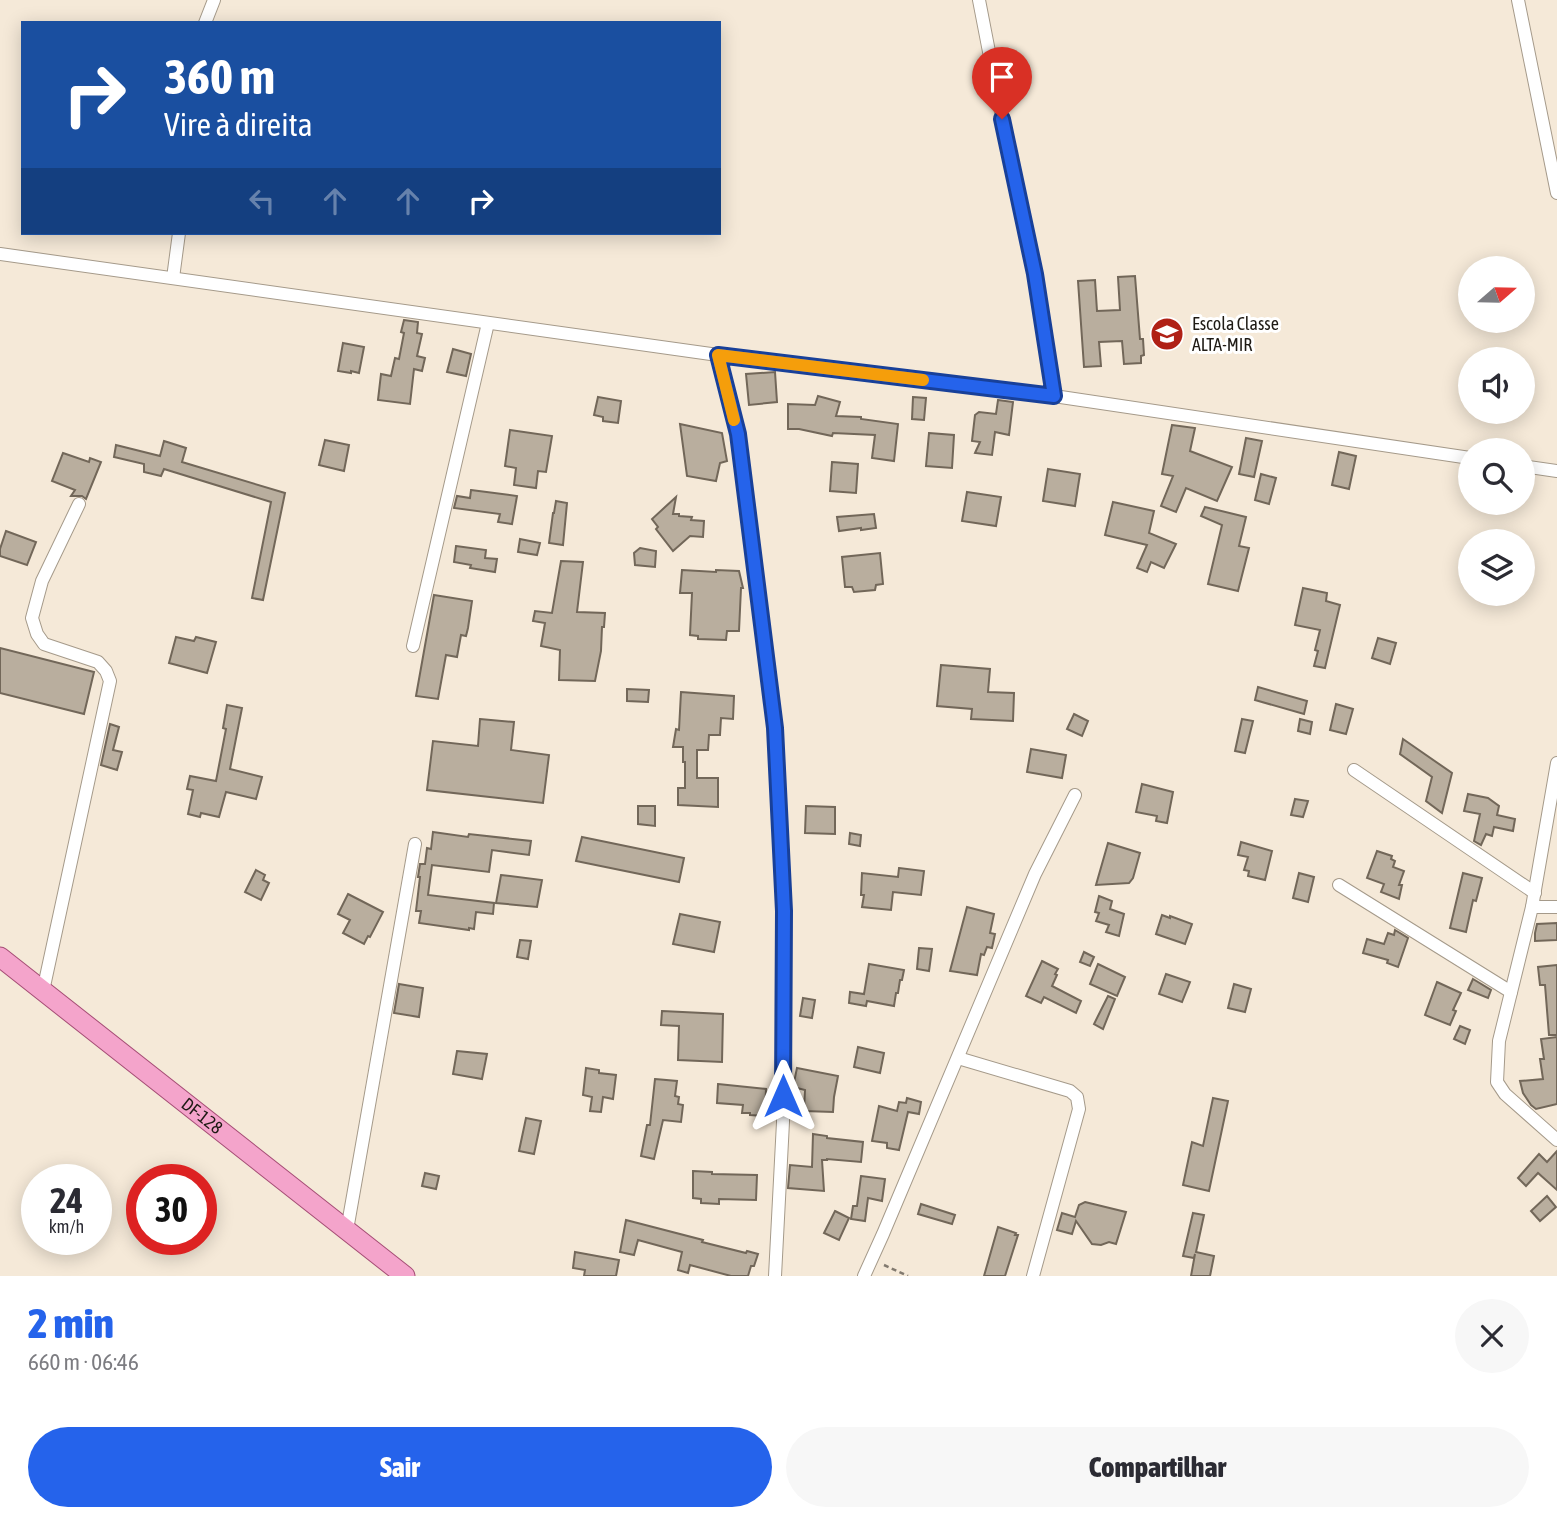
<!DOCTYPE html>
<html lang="pt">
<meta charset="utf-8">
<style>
:root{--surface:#fff;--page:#f7f7f7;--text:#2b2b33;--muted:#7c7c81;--accent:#2563eb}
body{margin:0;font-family:"Asap Condensed",sans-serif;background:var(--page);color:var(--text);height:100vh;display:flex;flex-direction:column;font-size:26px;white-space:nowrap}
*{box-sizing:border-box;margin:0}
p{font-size:23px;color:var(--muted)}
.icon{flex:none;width:38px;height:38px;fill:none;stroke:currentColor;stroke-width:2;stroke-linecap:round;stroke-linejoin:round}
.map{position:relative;height:1276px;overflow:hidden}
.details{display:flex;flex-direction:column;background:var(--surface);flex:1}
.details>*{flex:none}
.guide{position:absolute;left:21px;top:21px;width:700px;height:214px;border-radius:0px;box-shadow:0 4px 18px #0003;background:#1a4fa0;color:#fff;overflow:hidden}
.needle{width:46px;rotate:70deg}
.controls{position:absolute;left:1458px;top:256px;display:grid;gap:14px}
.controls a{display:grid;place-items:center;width:77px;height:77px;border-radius:50%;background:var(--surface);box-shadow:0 4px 18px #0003;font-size:35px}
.speed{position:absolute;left:21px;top:1164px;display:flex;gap:14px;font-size:35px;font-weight:700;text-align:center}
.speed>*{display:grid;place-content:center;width:91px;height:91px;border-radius:50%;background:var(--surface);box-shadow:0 4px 18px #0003;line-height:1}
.speed small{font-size:18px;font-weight:400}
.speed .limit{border:10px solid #d22;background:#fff;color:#111}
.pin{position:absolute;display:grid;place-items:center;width:60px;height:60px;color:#fff;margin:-72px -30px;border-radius:50% 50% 50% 0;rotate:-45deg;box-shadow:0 0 7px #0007}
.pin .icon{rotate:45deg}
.me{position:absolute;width:77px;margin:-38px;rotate:0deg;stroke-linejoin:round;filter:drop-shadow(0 0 5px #0008)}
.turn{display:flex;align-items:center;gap:24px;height:147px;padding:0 28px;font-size:32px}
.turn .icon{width:91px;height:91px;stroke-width:2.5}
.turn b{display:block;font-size:49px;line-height:60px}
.lanes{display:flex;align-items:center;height:66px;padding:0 28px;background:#0003;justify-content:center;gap:35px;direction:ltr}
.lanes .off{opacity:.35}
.round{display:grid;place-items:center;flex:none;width:74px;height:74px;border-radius:37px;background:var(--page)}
.head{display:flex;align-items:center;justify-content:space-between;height:119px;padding:0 28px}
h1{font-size:42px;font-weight:800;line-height:52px;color:var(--accent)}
.cta{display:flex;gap:14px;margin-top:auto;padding:14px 28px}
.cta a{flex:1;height:80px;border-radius:42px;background:var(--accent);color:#fff;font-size:28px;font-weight:800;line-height:80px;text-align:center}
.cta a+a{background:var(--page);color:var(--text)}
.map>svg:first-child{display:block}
.building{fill:#b9ae9e;stroke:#726759;stroke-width:2}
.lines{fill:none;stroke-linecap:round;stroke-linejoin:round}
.minor-casing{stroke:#a59a8a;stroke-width:14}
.primary-casing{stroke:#a54d75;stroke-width:21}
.path{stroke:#827a6f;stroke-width:2.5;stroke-dasharray:5 3.5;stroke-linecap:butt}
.minor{stroke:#fff;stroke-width:12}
.primary{stroke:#f4a4cb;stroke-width:19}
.route-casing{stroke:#184099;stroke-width:18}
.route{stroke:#2563eb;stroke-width:12}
.slow{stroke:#f59e0b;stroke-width:12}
.labels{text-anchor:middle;stroke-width:6;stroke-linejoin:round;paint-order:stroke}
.poi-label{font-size:18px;fill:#1e1a14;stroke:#fff;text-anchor:start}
.street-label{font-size:18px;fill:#1e1a14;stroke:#fff}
</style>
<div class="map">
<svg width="1557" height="1276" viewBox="0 0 1557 1276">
<rect width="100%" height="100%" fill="#f5e9d8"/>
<g class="building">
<polygon points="1135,276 1140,339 1143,339 1144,355 1141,356 1141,363 1124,364 1122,341 1099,342 1101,366 1084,367 1078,281 1095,280 1097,311 1120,310 1118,277"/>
<polygon points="404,320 418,322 417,333 422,334 417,356 425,358 422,371 414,369 410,404 378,400 381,374 391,376 395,358 399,359 404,333 401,332"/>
<polygon points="343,343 364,347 359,373 351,371 351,373 338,371"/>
<polygon points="453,349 471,354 466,376 447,372"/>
<polygon points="775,372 777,402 749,405 746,374"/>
<polygon points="818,396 840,402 836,416 861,417 861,419 898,424 894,461 872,458 875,435 833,433 832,436 799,429 788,429 788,404 815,405"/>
<polygon points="598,397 621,401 618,423 603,421 603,417 594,415"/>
<polygon points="913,397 926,398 924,420 912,419"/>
<polygon points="998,400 1013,402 1009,435 995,432 992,455 975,453 980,442 972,441 975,415 979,412 996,414"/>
<polygon points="680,424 722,433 727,461 720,463 716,481 687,476"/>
<polygon points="1172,425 1195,428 1190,451 1232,467 1217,501 1186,488 1176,512 1161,506 1173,476 1162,474"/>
<polygon points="510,430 552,436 546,472 538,471 536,488 514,485 516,468 505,466"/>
<polygon points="929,433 954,435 952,468 926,466"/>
<polygon points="1246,438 1262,441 1254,477 1239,474"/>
<polygon points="325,440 349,445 344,471 319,465"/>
<polygon points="164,441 186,448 182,462 285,493 263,600 252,598 271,502 164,469 161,476 144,472 144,464 114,457 116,445 160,456"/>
<polygon points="1339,452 1356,456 1349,489 1332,485"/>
<polygon points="63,453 89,462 90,458 101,462 86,499 82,496 71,496 75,490 52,481"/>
<polygon points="832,462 858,464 856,493 830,491"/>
<polygon points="1048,469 1080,474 1075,506 1043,501"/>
<polygon points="1261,474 1276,478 1269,504 1255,500"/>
<polygon points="471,490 517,496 512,524 498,522 500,514 454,508 457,496 470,498"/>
<polygon points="967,492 1001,497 996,526 962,521"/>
<polygon points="676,497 673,514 679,514 679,516 692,517 691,520 704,521 703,537 690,536 673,551 656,529 658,527 652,519"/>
<polygon points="556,501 567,503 563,545 549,543 553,513 554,513"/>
<polygon points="1113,502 1154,511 1149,533 1176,544 1164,568 1151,562 1147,572 1137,568 1147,545 1105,535"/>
<polygon points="1205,507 1246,517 1239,546 1249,548 1238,591 1208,584 1222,525 1201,516"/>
<polygon points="874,514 876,528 861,530 861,528 839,531 837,517"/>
<polygon points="6,531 36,542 27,565 0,556 0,549"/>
<polygon points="520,539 540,543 537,555 518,552"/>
<polygon points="456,546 486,550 485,558 497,559 495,572 470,568 471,565 454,562"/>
<polygon points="640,548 656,551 655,567 635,565 634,553"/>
<polygon points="880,553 883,584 876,585 875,590 854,592 852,587 845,587 842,557"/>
<polygon points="561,561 583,562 577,612 605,613 604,627 602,627 601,651 595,681 559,680 560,650 541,646 545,623 533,621 535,611 552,613"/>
<polygon points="682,570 716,572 716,570 739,571 743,588 741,588 739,631 727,631 726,640 698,639 698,636 690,635 692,593 680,593"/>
<polygon points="1303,588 1327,593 1326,601 1340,605 1325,668 1314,666 1318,651 1315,650 1320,630 1295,625"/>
<polygon points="434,595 472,601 468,628 466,636 461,635 457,657 446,655 438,699 416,696"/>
<polygon points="176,637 194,641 196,637 216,642 207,673 169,663"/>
<polygon points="1378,638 1396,643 1390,664 1372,658"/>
<polygon points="0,648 94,672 84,714 0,693"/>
<polygon points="941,665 990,669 988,692 1014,693 1013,721 971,719 972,709 937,706"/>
<polygon points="1258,687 1307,701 1304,714 1255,700"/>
<polygon points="627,689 649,690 648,702 627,701"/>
<polygon points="681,692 734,696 733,719 721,718 720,735 709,735 708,750 697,750 697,778 718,778 718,807 678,805 678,788 685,788 685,762 683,762 683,747 673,747 676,729 679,730"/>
<polygon points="1336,704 1353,709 1346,734 1330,730"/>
<polygon points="227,705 242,708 230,769 262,777 256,799 226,792 219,817 201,813 200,817 188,814 193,790 187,789 190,776 216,781 226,729 223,728"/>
<polygon points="1074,714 1088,721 1082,736 1067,729"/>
<polygon points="480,719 514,722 511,750 549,755 543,803 427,790 433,741 478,746"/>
<polygon points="1242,719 1253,721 1245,753 1235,751"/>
<polygon points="1300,719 1312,722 1310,734 1298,731"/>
<polygon points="110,724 119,727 113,750 122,752 117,770 101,765"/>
<polygon points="1403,739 1452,773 1442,813 1426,801 1432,777 1400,754"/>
<polygon points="1031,749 1066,755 1062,778 1027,772"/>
<polygon points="1142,784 1173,792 1167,823 1156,821 1157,816 1136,812"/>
<polygon points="1468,794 1488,798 1499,806 1497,815 1515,819 1513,831 1494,827 1492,836 1486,834 1481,845 1474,841 1480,814 1464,811"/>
<polygon points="1295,799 1308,801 1303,817 1291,815"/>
<polygon points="638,806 655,806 655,826 638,824"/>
<polygon points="806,806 835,807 835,834 805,833"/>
<polygon points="433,832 468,837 469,834 531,841 529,855 492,850 489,872 432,865 428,895 494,903 493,914 476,912 474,929 469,928 469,930 419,923 421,911 416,911 420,877 418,877 420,864 425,864 427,848 431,849"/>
<polygon points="850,833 861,835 860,846 849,844"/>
<polygon points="582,837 684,858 679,882 576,861"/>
<polygon points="1241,842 1272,851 1265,880 1248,876 1249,871 1244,870 1248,857 1238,855"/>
<polygon points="1108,843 1140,853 1133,878 1129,883 1096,885"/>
<polygon points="1377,851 1392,856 1391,859 1395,861 1393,867 1404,871 1399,885 1402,885 1399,899 1381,892 1384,884 1367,878"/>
<polygon points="899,868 924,871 921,895 893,892 891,910 862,907 864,895 861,895 862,873 898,877"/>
<polygon points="256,870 265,875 263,880 269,883 261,900 245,892"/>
<polygon points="1299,873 1314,877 1308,902 1293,898"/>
<polygon points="1463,873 1482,878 1476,901 1473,900 1466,932 1450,928"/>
<polygon points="501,875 542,880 537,907 496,903"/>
<polygon points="348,894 383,912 370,937 368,936 364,944 343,933 350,920 338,914"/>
<polygon points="1099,896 1112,901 1110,909 1124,914 1119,936 1106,932 1109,925 1096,921 1099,913 1095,912"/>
<polygon points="967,907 994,914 990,933 995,934 992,948 987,947 984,955 981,954 977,975 950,971"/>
<polygon points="680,914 720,922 714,952 673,944"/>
<polygon points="1162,915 1170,918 1170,916 1192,924 1185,944 1156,934"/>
<polygon points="1557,923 1557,940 1535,941 1535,933 1537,924"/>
<polygon points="1395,930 1408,938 1398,967 1387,963 1388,960 1363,953 1367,939 1384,944 1388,933 1394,935"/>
<polygon points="520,940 531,941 528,959 517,957"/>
<polygon points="919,948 932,949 929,971 917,969"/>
<polygon points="1084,952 1094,957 1090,966 1080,962"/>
<polygon points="1042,961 1058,969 1055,974 1057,975 1052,986 1081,1001 1076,1013 1044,997 1041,1003 1026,996"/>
<polygon points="869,964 904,970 902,980 900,980 898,993 896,993 894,1006 867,1001 866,1006 849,1003 850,992 864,994"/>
<polygon points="1098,964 1125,977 1117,996 1090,984"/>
<polygon points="1557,965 1557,1035 1549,1035 1545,985 1540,985 1538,967"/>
<polygon points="1166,974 1190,982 1182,1002 1159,994"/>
<polygon points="1473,979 1491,990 1488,998 1468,990"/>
<polygon points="1437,982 1461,993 1453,1010 1456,1011 1450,1025 1425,1015"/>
<polygon points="399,984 423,988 419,1017 394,1013"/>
<polygon points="1234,984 1251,989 1245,1012 1228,1008"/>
<polygon points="1108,996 1115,999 1103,1029 1094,1024"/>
<polygon points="803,998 815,1000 812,1018 800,1016"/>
<polygon points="662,1011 723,1014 722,1062 678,1060 679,1026 661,1025"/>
<polygon points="1460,1026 1470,1030 1465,1044 1454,1039"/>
<polygon points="1557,1037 1557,1104 1536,1109 1531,1105 1523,1093 1520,1081 1543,1079 1540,1059 1544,1059 1541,1039"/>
<polygon points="858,1047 884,1053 880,1073 854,1067"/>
<polygon points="457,1051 487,1054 482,1079 453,1074"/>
<polygon points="586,1068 599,1070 599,1073 616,1075 613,1099 603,1097 601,1112 590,1111 592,1097 583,1095"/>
<polygon points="797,1068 838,1076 834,1097 833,1112 804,1111 805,1090 793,1087"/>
<polygon points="655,1079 677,1081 675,1096 679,1097 678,1104 683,1105 681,1122 663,1120 654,1159 641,1156 647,1125 650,1125"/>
<polygon points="718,1084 766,1089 765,1116 750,1115 750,1113 742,1113 743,1105 717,1103"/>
<polygon points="907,1098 921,1102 919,1114 908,1112 899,1150 887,1148 887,1143 872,1141 879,1106 897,1111 899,1102 906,1103"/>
<polygon points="1213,1098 1228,1101 1209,1191 1183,1185 1192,1142 1203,1146"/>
<polygon points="526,1118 541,1121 534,1154 519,1151"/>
<polygon points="813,1134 827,1136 827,1138 863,1142 861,1162 827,1159 827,1160 822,1160 824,1191 788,1188 790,1165 812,1167"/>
<polygon points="1557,1151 1557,1190 1538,1173 1526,1186 1518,1178 1539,1154 1547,1162"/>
<polygon points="693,1171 712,1172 712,1174 757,1175 756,1200 719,1199 719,1204 701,1203 701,1199 693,1198"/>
<polygon points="425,1173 439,1176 436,1189 422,1186"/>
<polygon points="861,1176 885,1179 882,1201 868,1198 865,1221 851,1219 853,1206 857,1206"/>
<polygon points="1547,1196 1556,1207 1540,1221 1531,1211"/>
<polygon points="1085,1202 1126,1212 1116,1244 1109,1242 1101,1245 1092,1244 1076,1221 1072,1234 1057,1230 1062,1213 1075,1217 1079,1205"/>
<polygon points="921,1204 955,1215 952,1224 918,1214"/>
<polygon points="835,1211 849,1218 839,1240 824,1233"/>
<polygon points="1193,1213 1204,1215 1196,1252 1214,1256 1210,1276 1191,1276 1195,1254 1194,1258 1183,1256"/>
<polygon points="626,1220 703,1240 702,1242 746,1253 747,1251 758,1254 754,1266 751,1266 748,1276 731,1276 690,1265 688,1273 678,1270 682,1252 638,1240 634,1255 620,1252"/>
<polygon points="998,1227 1016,1233 1015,1235 1018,1235 1005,1276 984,1276"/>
<polygon points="575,1252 619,1260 616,1276 584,1276 585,1270 573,1268"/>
</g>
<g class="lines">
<defs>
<g id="minor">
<polyline points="979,0 997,93 1035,274 1054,396"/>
<polyline points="1518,0 1557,193"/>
<polyline points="205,23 214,0"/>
<polyline points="0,254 718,355 1054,396 1470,458"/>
<polyline points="173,278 179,233"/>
<polyline points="718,355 738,434 775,728 784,911 783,1122 775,1276"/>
<polyline points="1522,466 1557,471"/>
<polyline points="413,646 488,323"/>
<polyline points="1557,763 1532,907 1499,1041 1497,1082 1505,1094 1557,1140"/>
<polyline points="1354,770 1535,893"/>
<polyline points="1339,885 1511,992"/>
<polyline points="1532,907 1557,907"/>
<polyline points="43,991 110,681 106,671 98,662 44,644 37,634 32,618 42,581 79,504"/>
<polyline points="958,1058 1070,1091 1077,1097 1079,1109 1033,1276"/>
<polyline points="347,1230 415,844"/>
<polyline points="864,1276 883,1234 1035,874 1075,795"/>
</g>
<g id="primary">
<path id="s1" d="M0 957 405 1276"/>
</g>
</defs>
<use href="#minor" class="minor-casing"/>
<use href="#primary" class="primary-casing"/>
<polyline class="path" points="884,1265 908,1276"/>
<use href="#minor" class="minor"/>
<use href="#primary" class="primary"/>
</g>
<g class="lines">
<defs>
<polyline id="route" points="783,1096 784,911 775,728 738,434 718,355 1054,396 1035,274 1002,119"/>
</defs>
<use href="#route" class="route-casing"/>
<use href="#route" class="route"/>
<polyline class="slow" points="734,420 718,355 923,380"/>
</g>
<defs>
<symbol id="school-disc" viewBox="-11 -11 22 22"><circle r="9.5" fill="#b02116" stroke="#fff"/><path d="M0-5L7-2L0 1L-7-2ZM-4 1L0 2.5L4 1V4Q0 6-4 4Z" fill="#fff"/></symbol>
</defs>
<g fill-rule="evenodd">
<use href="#school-disc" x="1148" y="315" width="38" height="38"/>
</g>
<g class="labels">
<g class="poi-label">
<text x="1192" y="330">Escola Classe<tspan x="1192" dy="21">ALTA-MIR</tspan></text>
</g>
<g class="street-label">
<text dy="6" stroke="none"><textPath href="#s1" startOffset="257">DF-128</textPath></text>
</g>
</g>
</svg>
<div class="controls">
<a><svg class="needle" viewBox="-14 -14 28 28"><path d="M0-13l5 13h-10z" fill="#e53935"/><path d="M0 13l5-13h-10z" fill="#7c7c81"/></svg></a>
<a><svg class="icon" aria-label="sound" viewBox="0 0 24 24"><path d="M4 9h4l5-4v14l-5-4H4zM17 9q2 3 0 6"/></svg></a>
<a><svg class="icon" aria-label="search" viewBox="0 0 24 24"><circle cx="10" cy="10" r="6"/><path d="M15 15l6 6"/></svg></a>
<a><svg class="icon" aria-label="layers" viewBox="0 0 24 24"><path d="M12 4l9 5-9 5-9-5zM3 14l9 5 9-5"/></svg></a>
</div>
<div class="speed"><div>24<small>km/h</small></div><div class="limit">30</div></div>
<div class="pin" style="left:1002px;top:119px;background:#d93025"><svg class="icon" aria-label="arrive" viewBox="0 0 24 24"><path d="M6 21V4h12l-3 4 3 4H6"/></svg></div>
<svg class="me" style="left:783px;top:1096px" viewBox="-20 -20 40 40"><path d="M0-17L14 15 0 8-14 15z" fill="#2563eb" stroke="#fff" stroke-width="4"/></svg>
<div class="guide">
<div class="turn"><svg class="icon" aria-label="right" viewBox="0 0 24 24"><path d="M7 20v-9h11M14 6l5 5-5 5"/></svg><div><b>360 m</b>Vire à direita</div></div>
<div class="lanes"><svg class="icon off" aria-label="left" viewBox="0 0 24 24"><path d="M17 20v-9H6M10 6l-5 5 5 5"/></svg><svg class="icon off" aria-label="ahead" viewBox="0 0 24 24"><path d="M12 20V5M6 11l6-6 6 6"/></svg><svg class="icon off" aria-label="ahead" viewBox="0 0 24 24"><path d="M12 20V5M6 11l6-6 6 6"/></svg><svg class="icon" aria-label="right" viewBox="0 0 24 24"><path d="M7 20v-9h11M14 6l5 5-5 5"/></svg></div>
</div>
</div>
<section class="details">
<div class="head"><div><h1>2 min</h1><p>660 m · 06:46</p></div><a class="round"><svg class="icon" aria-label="close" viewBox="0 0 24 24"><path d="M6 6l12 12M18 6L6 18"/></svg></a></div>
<div class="cta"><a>Sair</a><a>Compartilhar</a></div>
</section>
